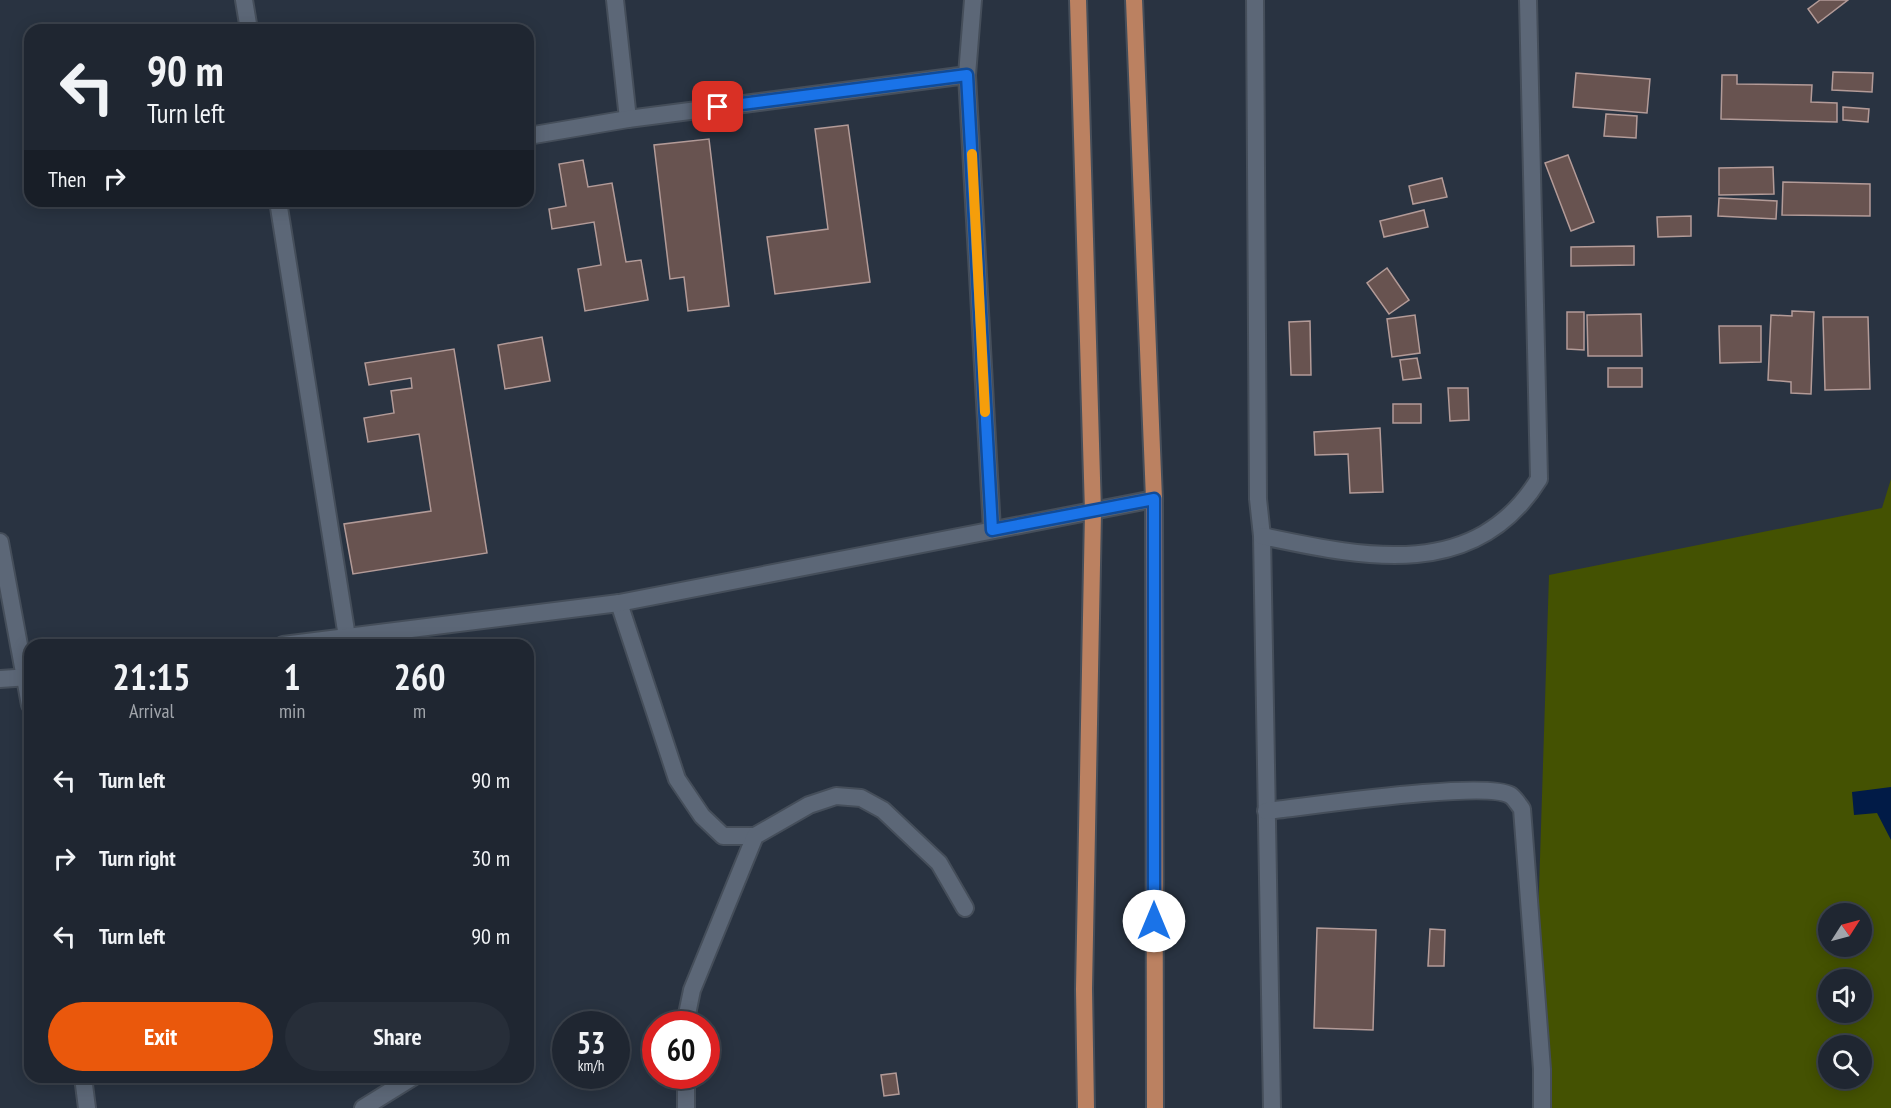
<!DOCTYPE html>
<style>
:root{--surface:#1f2631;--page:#272e39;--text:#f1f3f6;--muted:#a1a5ab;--line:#3c434d;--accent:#ea580c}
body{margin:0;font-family:"PT Sans Narrow",sans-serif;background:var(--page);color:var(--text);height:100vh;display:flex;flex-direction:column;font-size:22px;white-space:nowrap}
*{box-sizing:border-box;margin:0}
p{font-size:20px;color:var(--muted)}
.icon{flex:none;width:33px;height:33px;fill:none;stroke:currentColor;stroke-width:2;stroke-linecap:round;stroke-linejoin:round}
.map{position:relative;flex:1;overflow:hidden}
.sheet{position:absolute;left:24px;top:639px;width:510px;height:444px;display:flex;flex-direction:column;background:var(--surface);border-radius:18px;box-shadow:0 3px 15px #0003,0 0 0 2px var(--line)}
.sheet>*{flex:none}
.top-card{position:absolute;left:24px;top:24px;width:510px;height:183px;border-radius:18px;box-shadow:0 3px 15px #0003,0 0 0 2px var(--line);background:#1f2631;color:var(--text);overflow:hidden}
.needle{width:39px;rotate:54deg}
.fabs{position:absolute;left:1818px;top:903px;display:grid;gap:12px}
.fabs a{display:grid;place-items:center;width:54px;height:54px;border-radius:50%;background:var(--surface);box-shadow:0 3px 15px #0003,0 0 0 2px var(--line);font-size:30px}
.speed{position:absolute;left:552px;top:1011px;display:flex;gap:12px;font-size:30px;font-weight:700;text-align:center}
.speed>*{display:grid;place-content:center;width:78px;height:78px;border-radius:50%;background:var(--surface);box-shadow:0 3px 15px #0003,0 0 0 2px var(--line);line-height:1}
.speed small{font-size:15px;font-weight:400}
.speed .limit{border:9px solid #d22;background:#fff;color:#111}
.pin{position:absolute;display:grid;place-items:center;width:51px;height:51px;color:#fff;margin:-26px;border-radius:12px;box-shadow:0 3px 9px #0006}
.me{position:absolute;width:66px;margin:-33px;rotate:0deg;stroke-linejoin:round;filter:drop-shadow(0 0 4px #0008)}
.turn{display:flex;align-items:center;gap:21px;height:126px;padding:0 24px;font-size:27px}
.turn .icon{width:78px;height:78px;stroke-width:2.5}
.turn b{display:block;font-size:42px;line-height:51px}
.then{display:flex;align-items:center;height:57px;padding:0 24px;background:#0003;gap:12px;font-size:22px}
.eta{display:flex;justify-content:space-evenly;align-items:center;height:102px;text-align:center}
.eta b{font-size:36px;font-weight:800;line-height:42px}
.cta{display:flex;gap:12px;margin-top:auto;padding:12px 24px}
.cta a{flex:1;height:69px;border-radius:36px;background:var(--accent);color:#fff;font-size:24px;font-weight:800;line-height:69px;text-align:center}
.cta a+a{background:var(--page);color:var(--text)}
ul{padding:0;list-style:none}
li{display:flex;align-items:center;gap:18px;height:78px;padding:0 24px}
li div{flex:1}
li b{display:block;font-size:22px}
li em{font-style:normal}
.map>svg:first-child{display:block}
.green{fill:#445202;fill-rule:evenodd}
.water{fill:#011b47}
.building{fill:#685350;stroke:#b39b98;stroke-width:1.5}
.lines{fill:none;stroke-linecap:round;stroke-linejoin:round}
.minor-casing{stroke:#454e5a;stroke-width:20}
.primary-casing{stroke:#454e5a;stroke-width:20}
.minor{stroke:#5c6777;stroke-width:16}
.primary{stroke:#bb8161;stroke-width:16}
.route-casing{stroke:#114b97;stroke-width:15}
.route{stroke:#1a73e8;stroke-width:10}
.slow{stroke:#f59e0b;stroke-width:10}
</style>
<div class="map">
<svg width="1891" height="1108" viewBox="0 0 1891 1108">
<rect width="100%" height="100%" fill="#293341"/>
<path class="green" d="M1891 479V1108H1536L1535 1016 1549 575 1882 508ZM1828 914H1862V946H1828ZM1828 980H1862V1012H1828ZM1828 1046H1862V1078H1828Z"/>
<polygon class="water" points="1891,787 1891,840 1877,813 1854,815 1852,792"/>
<g class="building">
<polygon points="1820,0 1848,0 1818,23 1808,9"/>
<polygon points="1833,72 1873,73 1872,92 1832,90"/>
<polygon points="1576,73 1650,79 1647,113 1573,107"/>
<polygon points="1722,75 1737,75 1737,84 1812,85 1811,102 1837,103 1837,122 1721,119"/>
<polygon points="1843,107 1869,109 1868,122 1843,120"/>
<polygon points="1606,114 1637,116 1636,138 1604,136"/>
<polygon points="848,125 870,282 775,294 767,237 828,229 815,129"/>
<polygon points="709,139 729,306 688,311 684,277 670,279 654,145"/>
<polygon points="1568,155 1594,222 1571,231 1545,163"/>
<polygon points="583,160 588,187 612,183 626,262 641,260 648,300 585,311 578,269 601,265 594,222 552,229 549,209 566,206 559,164"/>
<polygon points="1773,167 1774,194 1719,195 1719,168"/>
<polygon points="1442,178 1447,197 1413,204 1409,186"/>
<polygon points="1783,182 1870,184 1870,216 1782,215"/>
<polygon points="1719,198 1777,201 1776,219 1718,216"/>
<polygon points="1424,210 1428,227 1384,237 1380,221"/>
<polygon points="1691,216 1691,236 1658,237 1657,217"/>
<polygon points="1634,246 1634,265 1571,266 1571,247"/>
<polygon points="1387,268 1409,300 1389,314 1367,283"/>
<polygon points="1792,311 1814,312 1811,394 1791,393 1791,382 1768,380 1771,315 1792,316"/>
<polygon points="1567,312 1584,312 1584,350 1567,349"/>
<polygon points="1641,314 1642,356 1588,356 1587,315"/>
<polygon points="1415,315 1420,353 1392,357 1387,319"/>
<polygon points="1823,317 1868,317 1870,389 1825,390"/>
<polygon points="1310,321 1311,375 1291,375 1289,322"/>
<polygon points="1719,326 1761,326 1761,362 1720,363"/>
<polygon points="542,337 550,381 505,389 498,345"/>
<polygon points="454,349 487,553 353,574 344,524 431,511 419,434 368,442 364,418 394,413 391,391 412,388 411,378 369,385 365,363"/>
<polygon points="1417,358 1421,378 1403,380 1400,360"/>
<rect x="1608" y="368" width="34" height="19"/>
<polygon points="1448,388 1468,388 1469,420 1450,421"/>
<rect x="1393" y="404" width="28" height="19"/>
<polygon points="1380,428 1383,492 1350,493 1348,454 1315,455 1314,432"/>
<polygon points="1317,928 1376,930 1373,1030 1314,1028"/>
<polygon points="1430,929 1445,930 1444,966 1428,966"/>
<polygon points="896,1073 899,1094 884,1096 881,1075"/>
</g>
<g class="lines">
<defs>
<g id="minor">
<polyline points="244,0 249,30"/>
<polyline points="615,0 628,119"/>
<polyline points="973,0 967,75 992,530"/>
<polyline points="1255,0 1258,499 1262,536 1272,1108"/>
<polyline points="528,136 628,119 967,75"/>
<polyline points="278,201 347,637"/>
<path d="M1262 536C1362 557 1475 583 1539 479L1528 0"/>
<polyline points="0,542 30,705"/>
<polyline points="619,603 677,779 702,816 723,836 755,836"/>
<polyline points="283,645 619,603 1154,499"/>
<polyline points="0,679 30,677"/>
<path d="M1266 811C1306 807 1483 780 1510 795 1514 797 1519 805 1522 809L1542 1069V1108"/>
<polyline points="685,1024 692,990 755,836 809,805 836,796 861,798 883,810 939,863 965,908"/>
<polyline points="686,1076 686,1108"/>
<polyline points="83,1077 87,1108"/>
<polyline points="363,1108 413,1077"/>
</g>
<g id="primary">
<polyline points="1078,0 1093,512 1084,989 1086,1108"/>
<polyline points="1134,0 1154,499 1155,1108"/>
</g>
</defs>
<use href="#minor" class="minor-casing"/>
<use href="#primary" class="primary-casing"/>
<use href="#minor" class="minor"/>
<use href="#primary" class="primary"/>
</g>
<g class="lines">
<defs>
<polyline id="route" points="718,107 967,75 992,530 1154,499 1154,921"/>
</defs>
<use href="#route" class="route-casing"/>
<use href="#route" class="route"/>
<polyline class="slow" points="972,154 985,412"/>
</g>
</svg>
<div class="fabs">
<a><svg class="needle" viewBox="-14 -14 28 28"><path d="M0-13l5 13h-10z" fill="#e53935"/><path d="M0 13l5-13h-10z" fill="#a1a5ab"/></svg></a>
<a><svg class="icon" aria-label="sound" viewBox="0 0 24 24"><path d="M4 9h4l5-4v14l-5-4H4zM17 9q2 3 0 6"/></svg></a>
<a><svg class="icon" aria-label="search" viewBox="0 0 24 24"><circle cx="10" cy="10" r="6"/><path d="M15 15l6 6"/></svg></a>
</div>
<div class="speed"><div>53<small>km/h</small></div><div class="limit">60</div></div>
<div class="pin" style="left:718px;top:107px;background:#d93025"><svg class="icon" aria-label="arrive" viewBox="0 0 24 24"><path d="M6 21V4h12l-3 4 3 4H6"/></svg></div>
<svg class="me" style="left:1154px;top:921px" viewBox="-20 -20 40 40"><circle r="19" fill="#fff"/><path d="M0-13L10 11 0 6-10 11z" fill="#1a73e8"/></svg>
<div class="top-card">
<div class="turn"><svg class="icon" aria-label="left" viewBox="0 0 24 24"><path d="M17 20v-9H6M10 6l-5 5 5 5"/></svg><div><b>90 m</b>Turn left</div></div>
<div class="then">Then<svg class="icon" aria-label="right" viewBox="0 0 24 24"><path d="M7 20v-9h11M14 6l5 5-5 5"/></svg></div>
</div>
<section class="sheet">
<div class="eta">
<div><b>21:15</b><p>Arrival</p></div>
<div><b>1</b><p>min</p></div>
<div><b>260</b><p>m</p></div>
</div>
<ul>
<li><svg class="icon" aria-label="left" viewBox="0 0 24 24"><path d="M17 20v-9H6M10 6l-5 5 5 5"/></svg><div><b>Turn left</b></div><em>90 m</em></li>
<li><svg class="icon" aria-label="right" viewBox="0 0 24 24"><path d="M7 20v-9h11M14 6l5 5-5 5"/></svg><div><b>Turn right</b></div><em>30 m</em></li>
<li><svg class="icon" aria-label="left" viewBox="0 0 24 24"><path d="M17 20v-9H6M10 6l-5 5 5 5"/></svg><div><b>Turn left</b></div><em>90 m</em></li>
</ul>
<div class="cta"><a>Exit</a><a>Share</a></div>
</section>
</div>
